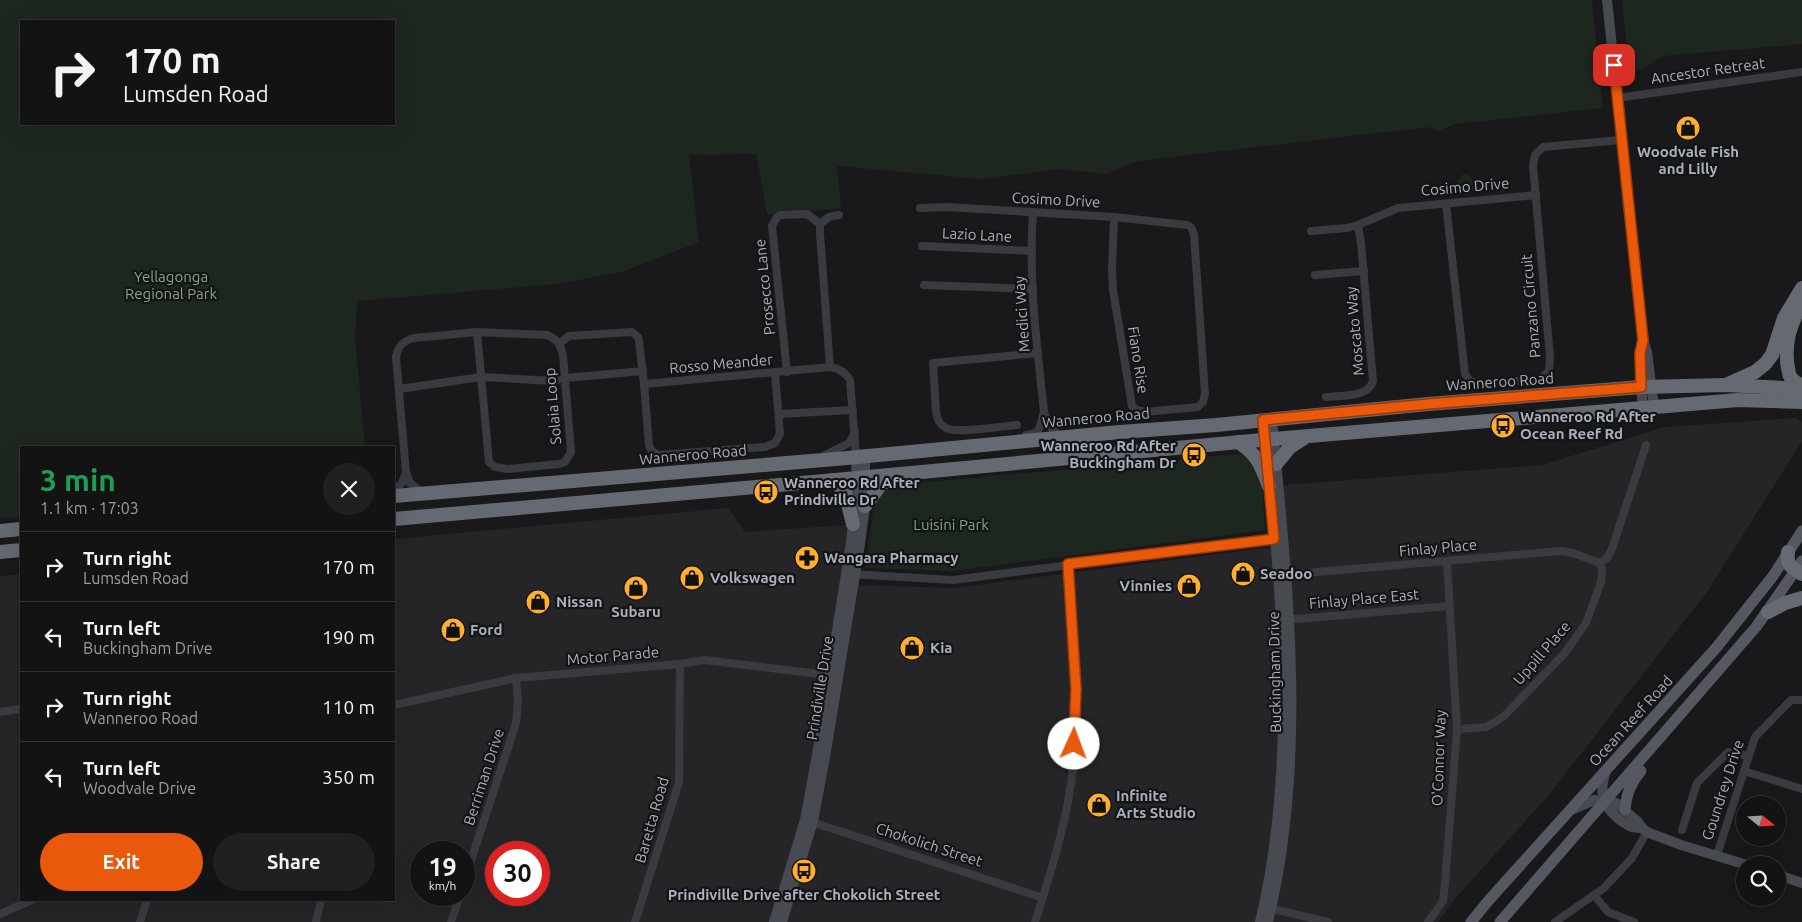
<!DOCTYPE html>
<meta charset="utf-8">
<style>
:root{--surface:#131314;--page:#202022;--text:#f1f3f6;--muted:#9d9ea0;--line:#323234;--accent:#ea580c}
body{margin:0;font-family:Ubuntu,sans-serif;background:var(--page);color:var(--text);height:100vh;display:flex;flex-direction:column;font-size:19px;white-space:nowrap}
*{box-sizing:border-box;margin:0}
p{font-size:16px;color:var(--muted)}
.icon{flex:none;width:28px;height:28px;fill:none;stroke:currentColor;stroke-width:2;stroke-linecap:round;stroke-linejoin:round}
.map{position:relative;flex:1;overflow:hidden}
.sheet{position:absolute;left:20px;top:446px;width:375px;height:455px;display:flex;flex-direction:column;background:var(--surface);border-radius:0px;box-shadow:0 5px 20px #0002,0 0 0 1px var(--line)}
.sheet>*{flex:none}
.hud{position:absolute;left:20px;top:20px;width:375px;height:105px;border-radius:0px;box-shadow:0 5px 20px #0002,0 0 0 1px var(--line);background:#131314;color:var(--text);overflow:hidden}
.needle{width:32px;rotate:108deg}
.fabs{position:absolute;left:1736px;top:796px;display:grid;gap:10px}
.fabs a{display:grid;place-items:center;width:50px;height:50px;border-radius:50%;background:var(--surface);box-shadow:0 5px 20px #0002,0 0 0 1px var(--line);font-size:25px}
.speed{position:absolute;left:410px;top:841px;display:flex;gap:10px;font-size:25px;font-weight:700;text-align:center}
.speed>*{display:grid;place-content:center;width:65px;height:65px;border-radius:50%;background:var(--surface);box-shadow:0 5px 20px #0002,0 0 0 1px var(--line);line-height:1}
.speed small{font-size:12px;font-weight:400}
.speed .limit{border:8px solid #d22;background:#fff;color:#111}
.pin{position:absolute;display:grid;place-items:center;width:42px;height:42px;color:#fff;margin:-21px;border-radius:10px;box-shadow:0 2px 8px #0006}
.me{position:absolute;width:55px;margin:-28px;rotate:2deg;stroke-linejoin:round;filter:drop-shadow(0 0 4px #0008)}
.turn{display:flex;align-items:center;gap:18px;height:105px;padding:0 20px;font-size:22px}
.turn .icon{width:65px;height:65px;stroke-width:2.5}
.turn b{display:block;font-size:35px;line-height:42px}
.round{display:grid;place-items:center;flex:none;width:52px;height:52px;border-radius:26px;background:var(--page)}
.overview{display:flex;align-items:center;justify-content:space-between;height:85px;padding:0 20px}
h1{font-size:30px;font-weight:700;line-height:38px;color:#1e9e55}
.button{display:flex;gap:10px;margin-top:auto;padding:10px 20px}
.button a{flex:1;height:58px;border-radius:30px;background:var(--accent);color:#fff;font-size:20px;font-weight:700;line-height:58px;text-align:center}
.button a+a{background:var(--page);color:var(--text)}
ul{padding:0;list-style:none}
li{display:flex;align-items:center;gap:15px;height:70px;padding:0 20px;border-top:1px solid var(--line)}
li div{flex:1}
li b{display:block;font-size:19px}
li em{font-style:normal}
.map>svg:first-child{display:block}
.built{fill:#252528;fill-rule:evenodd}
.green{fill:#1e271f;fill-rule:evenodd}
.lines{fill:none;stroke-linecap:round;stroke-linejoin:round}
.street{stroke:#393b41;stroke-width:8}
.secondary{stroke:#474a51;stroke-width:10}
.primary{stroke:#555860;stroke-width:11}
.highway{stroke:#656972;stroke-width:14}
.route-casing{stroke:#983908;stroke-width:12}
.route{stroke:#ea580c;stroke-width:9}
.labels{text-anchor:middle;stroke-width:4.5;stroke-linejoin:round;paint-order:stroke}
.street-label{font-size:15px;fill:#aab0bc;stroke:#141416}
.poi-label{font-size:15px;font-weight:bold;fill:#aab0bc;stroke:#141416;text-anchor:start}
.park-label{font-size:15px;fill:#80a880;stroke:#141416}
</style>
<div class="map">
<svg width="1802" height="922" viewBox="0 0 1802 922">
<rect width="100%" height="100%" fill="#19191b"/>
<path class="built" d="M1796 418 1802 422V441L1707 592 1548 796 1453 901 1438 922H0V576L21 574V900H394V539L728 508 745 532 859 524V585L954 588 1271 547 1268 490 1285 485 1542 465 1665 427ZM421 852H464V895H421ZM496 852H539V895H496Z"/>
<g class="green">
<path d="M0 0H1592L1603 108 1455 124 1438 131 1428 127 1137 161 1105 174 1061 169 980 179 837 166 841 209 767 214 756 154 689 155 699 242 625 271 558 284 357 301 355 338 365 447 21 448V517L0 518ZM21 21H394V124H21Z"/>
<polygon points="1622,0 1802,0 1802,44 1663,56 1630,76"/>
<polygon points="1463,174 1470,176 1479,188 1459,191 1455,185"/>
<polygon points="1260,452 1265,530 953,571 865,568 874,506 871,487"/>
</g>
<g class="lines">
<g class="street">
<polyline points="1617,98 1802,72"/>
<polyline points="1446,204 1465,374 1470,381 1479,384 1540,379 1549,371 1550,357 1533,165 1535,155 1543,147 1621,140"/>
<polyline points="920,208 947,207 1114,217 1187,225 1191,227 1194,234 1205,393 1203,402 1198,407 1145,412 1137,410 1132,406 1113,290 1112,269 1114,217"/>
<path d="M1033 213C1028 279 1037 346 1044 412L1050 427 1062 437"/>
<polyline points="1311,231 1347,228 1358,225 1398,208 1536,195"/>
<polyline points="922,246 1032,251"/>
<polyline points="1315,275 1364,271"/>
<polyline points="924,285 1033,289"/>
<path d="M560 343 569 336 632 332 638 337 639 341 644 384 830 367C839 368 845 372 850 380L856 456"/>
<polyline points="830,367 820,234 820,224 829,217 839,215"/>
<polyline points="787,372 772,226 777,217 781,215 807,214 820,224"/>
<polyline points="644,384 649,445 651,450 658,455 765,447 775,443 780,434 775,373"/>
<polyline points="399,389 481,377 554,381 565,378 643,371"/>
<path d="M1326 397C1341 395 1368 398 1373 381L1361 243 1358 225"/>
<polyline points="779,414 853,410"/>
<path d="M1017 425C1003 426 956 434 946 428 940 425 937 419 936 412L933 363 1038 353"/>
<path d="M1026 435C1043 433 1039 425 1044 412"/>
<polyline points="823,456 849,443 855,433"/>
<polyline points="394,491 402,483 406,472"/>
<path d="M423 493 410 483 406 472 396 357C398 346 403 341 414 338L477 332 547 335C558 340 560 344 563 355L571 452 565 462 559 464 508 469 495 467 489 462 477 332"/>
<polyline points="850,574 953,580 1278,538"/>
<polyline points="1282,575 1561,551 1573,553 1600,563"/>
<polyline points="1284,620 1449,606"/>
<polyline points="394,705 516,678 680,664 705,660 835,676"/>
<polyline points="0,712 21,709"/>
<polyline points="1457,729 1486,727 1495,722 1504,716 1564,654 1586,623 1601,582 1602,572 1600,563 1607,558 1612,549 1646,445"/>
<polyline points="1744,771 1802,789"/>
<polyline points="809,821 1043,898"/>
<polyline points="1682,830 1697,783 1728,752 1748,756"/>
<polyline points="1717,855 1755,737 1791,700 1802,700"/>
<polyline points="464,882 516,723 518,702 516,678"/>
<polyline points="1594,895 1608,912 1634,922"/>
<polyline points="1268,908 1328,922"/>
<polyline points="0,914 32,900"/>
<polyline points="140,922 147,900"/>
<polyline points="316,922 321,900"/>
<polyline points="451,922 460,895"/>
<polyline points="635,922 679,782 680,664"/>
<path d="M1035 922C1052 869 1069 815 1074 759 1079 694 1072 629 1068 564"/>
<polyline points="1428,922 1443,901 1445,884 1457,729 1447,561"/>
<polyline points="1555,922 1604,888 1632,858 1647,832"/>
</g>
<g class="secondary">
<polyline points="1607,0 1643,340 1647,352 1654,407"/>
<path d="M1643 340C1638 363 1641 385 1643 408"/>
<path d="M1606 770C1599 792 1601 805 1620 820 1628 826 1632 828 1642 828"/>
<polyline points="1574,809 1594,800 1616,803 1637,821 1642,828 1647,832 1681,845 1747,865"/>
<polyline points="1778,875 1802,883"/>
<polyline points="774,922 805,820 817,755 851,543 857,486 856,456"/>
<polyline points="782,922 813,821 825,757 860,544 865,506 865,455"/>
<path d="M1260 922C1299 758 1281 586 1263 420"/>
<path d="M1268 922C1308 757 1288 586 1272 420"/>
</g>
<g class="primary">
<path d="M1625 810C1626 794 1631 782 1641 771"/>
<polyline points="1471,922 1489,900 1716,648 1773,576 1802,531"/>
<polyline points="1500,922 1756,627 1802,561"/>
</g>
<g class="highway">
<path d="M1802 304C1790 323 1784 346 1788 368 1789 372 1789 377 1792 379 1794 382 1799 384 1802 385"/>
<polyline points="1726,385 1755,372 1765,364 1772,355 1784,318 1802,288"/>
<path d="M1238 442C1259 456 1260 464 1269 486"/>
<polyline points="1276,464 1290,447 1304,438"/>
<polyline points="834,480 845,492 853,524"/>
<polyline points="394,496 847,458 1120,432 1216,425 1428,404 1641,387 1725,385 1802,389"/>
<polyline points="865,506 881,484 894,478"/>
<polyline points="394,519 857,478 1273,439 1643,408 1738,400 1802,402"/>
<polyline points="0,531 21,529"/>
<polyline points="0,552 21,550"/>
<path d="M1788 552C1786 565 1792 568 1802 574"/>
<polyline points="1768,612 1785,603 1802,598"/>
</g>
</g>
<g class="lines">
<defs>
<polyline id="route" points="1074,744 1076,689 1068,564 1274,539 1263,420 1428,404 1641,387 1640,353 1643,340 1614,65"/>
</defs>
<use href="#route" class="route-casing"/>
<use href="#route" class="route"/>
</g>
<defs>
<symbol id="shop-disc" viewBox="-11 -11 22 22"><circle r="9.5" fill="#ffae2d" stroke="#141416"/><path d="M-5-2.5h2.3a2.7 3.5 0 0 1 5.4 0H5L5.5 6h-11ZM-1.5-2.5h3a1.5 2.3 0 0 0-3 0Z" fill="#111"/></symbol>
<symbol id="bus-disc" viewBox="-11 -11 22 22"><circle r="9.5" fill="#ffae2d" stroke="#141416"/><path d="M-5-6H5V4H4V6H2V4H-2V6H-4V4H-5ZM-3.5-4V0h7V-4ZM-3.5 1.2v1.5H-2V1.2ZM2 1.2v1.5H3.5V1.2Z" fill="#111"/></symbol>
<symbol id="pharmacy-disc" viewBox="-11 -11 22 22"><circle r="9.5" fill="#ffae2d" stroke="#141416"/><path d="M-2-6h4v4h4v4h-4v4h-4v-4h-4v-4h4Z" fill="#111"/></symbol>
</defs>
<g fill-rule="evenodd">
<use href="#shop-disc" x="1674" y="114" width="28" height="28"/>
<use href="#bus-disc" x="1489" y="412" width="28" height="28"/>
<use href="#bus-disc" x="1180" y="441" width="28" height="28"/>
<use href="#bus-disc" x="752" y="478" width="28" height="28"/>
<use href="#pharmacy-disc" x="793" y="544" width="28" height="28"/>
<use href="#shop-disc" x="1229" y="560" width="28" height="28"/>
<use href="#shop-disc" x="678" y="564" width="28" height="28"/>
<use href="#shop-disc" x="1175" y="572" width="28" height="28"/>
<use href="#shop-disc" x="622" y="574" width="28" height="28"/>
<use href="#shop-disc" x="524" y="588" width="28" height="28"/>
<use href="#shop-disc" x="439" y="616" width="28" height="28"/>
<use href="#shop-disc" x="898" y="634" width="28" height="28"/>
<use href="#shop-disc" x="1085" y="791" width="28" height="28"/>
<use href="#bus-disc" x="790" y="857" width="28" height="28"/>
</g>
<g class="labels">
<g class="street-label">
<text transform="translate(1708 71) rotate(-8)" y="5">Ancestor Retreat</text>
<text transform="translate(1465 187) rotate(-5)" y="5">Cosimo Drive</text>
<text transform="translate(1056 200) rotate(3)" y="5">Cosimo Drive</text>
<text transform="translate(977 235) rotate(3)" y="5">Lazio Lane</text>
<text transform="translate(765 287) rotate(-96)" y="5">Prosecco Lane</text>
<text transform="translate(1531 306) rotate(-95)" y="5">Panzano Circuit</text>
<text transform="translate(1022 314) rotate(-94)" y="5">Medici Way</text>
<text transform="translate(1355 331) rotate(-95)" y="5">Moscato Way</text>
<text transform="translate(1138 360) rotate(81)" y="5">Fiano Rise</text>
<text transform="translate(721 364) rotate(-5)" y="5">Rosso Meander</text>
<text transform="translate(1500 382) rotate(-4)" y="5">Wanneroo Road</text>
<text transform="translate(553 406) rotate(-95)" y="5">Solaia Loop</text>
<text transform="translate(1096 418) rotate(-5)" y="5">Wanneroo Road</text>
<text transform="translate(693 455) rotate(-5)" y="5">Wanneroo Road</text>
<text transform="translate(1438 548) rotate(-5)" y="5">Finlay Place</text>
<text transform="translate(1364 599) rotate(-5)" y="5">Finlay Place East</text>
<text transform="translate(1542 653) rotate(-49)" y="5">Uppill Place</text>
<text transform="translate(613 656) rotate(-5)" y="5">Motor Parade</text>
<text transform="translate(1275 672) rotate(-91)" y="5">Buckingham Drive</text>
<text transform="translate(820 688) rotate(-81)" y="5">Prindiville Drive</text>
<text transform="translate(1631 721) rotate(-48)" y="5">Ocean Reef Road</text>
<text transform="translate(1439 758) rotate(-88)" y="5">O'Connor Way</text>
<text transform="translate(484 777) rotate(-72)" y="5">Berriman Drive</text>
<text transform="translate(1723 790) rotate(-72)" y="5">Goundrey Drive</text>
<text transform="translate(652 820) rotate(-74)" y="5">Baretta Road</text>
<text transform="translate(929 845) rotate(18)" y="5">Chokolich Street</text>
</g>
<g class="poi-label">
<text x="1688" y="157" text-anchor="middle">Woodvale Fish<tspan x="1688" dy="17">and Lilly</tspan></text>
<text x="1520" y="422">Wanneroo Rd After<tspan x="1520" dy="17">Ocean Reef Rd</tspan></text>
<text x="1176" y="451" text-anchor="end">Wanneroo Rd After<tspan x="1176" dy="17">Buckingham Dr</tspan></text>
<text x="784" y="488">Wanneroo Rd After<tspan x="784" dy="17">Prindiville Dr</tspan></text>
<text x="824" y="563">Wangara Pharmacy</text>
<text x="1260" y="579">Seadoo</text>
<text x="710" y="583">Volkswagen</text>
<text x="1172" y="591" text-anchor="end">Vinnies</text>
<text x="556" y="607">Nissan</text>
<text x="636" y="617" text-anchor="middle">Subaru</text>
<text x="470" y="635">Ford</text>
<text x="930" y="653">Kia</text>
<text x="1116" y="801">Infinite<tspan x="1116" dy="17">Arts Studio</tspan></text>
<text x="804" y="900" text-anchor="middle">Prindiville Drive after Chokolich Street</text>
</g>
<g class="park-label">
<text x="171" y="282">Yellagonga<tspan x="171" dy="17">Regional Park</tspan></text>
<text x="951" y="530">Luisini Park</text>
</g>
</g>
</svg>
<div class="fabs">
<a><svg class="needle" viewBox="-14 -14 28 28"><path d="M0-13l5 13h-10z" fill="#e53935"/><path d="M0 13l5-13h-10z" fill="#9d9ea0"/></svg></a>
<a><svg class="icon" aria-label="search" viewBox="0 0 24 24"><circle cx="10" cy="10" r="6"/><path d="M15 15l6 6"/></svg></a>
</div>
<div class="speed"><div>19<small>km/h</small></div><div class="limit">30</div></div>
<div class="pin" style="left:1614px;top:65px;background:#d93025"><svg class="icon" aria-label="arrive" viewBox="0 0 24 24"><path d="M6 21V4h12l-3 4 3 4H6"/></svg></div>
<svg class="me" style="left:1074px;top:744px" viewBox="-20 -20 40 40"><circle r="19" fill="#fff"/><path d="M0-13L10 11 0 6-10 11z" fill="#ea580c"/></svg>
<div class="hud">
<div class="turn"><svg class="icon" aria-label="right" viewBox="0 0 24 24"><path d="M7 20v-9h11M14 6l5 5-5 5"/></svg><div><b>170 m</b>Lumsden Road</div></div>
</div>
<section class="sheet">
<div class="overview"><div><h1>3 min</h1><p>1.1 km · 17:03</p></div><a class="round"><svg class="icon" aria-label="close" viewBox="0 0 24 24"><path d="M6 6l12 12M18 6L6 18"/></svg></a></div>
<ul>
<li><svg class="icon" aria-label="right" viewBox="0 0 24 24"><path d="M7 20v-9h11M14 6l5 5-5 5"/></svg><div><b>Turn right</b><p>Lumsden Road</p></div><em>170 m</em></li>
<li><svg class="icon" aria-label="left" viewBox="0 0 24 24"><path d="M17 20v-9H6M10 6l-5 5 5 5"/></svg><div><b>Turn left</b><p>Buckingham Drive</p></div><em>190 m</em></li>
<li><svg class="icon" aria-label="right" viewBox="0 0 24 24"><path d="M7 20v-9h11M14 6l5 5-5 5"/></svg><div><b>Turn right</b><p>Wanneroo Road</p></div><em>110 m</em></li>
<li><svg class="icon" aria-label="left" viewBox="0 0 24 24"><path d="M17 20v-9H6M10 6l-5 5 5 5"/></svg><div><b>Turn left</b><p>Woodvale Drive</p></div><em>350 m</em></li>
</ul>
<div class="button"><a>Exit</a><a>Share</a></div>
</section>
</div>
